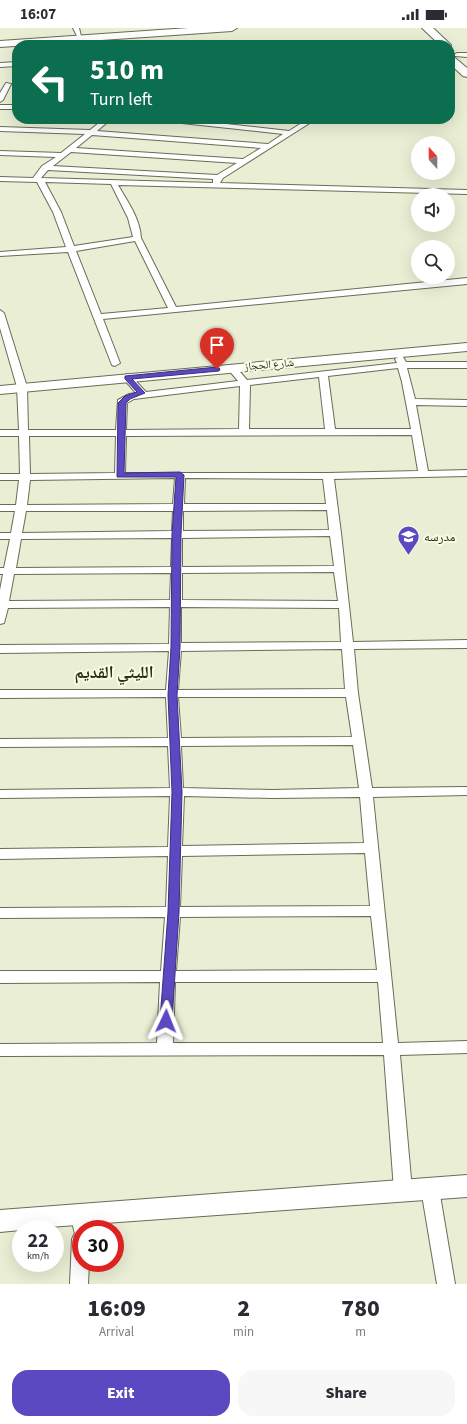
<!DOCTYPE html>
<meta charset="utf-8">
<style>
:root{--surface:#fff;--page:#f7f7f7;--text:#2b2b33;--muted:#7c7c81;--accent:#5a49c1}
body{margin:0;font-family:"Source Sans 3","Noto Naskh Arabic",sans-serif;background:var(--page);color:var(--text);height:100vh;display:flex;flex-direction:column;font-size:15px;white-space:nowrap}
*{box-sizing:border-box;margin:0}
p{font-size:13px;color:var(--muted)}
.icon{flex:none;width:22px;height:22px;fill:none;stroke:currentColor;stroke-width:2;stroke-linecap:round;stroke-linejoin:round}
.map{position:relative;height:1256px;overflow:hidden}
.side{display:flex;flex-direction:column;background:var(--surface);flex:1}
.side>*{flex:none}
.guide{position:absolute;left:12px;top:12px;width:443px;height:84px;border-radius:16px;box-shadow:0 4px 16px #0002;background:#0b6e4f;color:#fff;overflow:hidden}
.needle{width:26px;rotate:339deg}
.buttons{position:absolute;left:411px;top:108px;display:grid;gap:8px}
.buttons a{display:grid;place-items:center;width:44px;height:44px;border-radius:50%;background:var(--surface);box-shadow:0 4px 16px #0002;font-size:20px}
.speed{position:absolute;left:12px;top:1192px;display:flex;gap:8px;font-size:20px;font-weight:700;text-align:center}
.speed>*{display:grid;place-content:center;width:52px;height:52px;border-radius:50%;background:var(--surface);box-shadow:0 4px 16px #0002;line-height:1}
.speed small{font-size:10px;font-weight:400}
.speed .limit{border:6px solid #d22;background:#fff;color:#111}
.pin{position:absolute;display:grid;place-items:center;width:34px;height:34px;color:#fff;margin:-41px -17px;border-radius:50% 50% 50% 0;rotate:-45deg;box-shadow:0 0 4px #0007}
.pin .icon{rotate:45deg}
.me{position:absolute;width:44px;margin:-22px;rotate:2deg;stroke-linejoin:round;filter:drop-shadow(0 0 3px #0008)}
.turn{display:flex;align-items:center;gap:14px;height:84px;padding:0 12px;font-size:18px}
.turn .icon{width:52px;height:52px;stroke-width:2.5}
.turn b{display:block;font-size:28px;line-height:34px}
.eta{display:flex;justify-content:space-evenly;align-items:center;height:68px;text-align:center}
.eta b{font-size:24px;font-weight:800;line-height:28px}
.cta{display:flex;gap:8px;margin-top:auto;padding:8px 12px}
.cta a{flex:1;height:46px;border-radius:16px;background:var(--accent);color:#fff;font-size:16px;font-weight:800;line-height:46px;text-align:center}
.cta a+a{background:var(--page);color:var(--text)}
.status{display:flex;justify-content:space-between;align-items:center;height:28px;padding:0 20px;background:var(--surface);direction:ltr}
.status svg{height:11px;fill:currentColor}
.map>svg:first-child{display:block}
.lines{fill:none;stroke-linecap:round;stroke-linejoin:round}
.street-casing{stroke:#696d56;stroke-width:2}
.secondary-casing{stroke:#696d56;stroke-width:2}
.primary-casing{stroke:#696d56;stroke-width:2}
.street{fill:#fff;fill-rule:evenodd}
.secondary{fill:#fff;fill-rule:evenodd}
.primary{fill:#fff;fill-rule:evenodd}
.route{fill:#5a49c1;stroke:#3a2f7d}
.labels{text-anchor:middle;stroke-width:4;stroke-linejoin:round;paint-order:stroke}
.far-street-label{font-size:11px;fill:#282a20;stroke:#f7fce2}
.poi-label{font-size:13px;fill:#282a20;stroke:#f7fce2;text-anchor:start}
.district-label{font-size:17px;font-weight:bold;fill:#2b2e1a;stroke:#f7fce2}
</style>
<div class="status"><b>16:07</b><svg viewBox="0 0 49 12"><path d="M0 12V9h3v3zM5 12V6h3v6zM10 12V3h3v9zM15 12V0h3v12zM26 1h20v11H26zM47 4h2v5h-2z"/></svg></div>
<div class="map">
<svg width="467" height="1256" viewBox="0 0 467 1256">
<rect width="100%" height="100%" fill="#eaeed4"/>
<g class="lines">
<defs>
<g id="street">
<polygon points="73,0 79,0 81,8 77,8"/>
<polygon points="457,25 467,25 467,29 455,28 454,27"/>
<polygon points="17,34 17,38 0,39 0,35"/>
<polygon points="6,55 11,56 3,72 0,74 0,65"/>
<rect x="0" y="77" width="17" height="4"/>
<path d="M104 91H111L97 103 268 116 283 106 163 93 160 91H181L289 103 308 91H316L223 150 220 155 467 162V166L118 157C127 173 140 190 141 210L176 279 467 250V256L103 291 120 335 115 338 112 337 68 224 0 228V224L66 219 53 184 37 154 0 153V149L33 150 42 138 56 129 0 127V123L61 125 85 106 0 103V99L90 102ZM92 107 261 120 243 131 76 120ZM71 124 237 135 217 147 53 138ZM48 142 213 151V155L41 150ZM45 154 111 156 128 190 133 209 74 218 61 184ZM135 213 168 280 101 286 76 223Z"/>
<path d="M0 282 4 285 27 359 28 402H116L118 372 129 366 136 365 122 349 127 346 130 347 146 364 238 353 227 340 232 337 235 338 247 352 397 335 395 331 400 328 403 329 406 334H467V340H407L415 371 467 372V378L416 377 428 443 467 442V448L334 451 341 505 353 614 467 612V620L354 621 358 665 372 760 467 759V767L373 769 398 1015 467 1013V1025L400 1027 412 1162 409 1167 403 1169 397 1167 394 1162 384 1027 0 1028V1016L157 1015 160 954 0 955V943H161L165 889 0 890V880L166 879 168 828 0 831V821L168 819 170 768 0 770V762L170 760 168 718 0 719V711L168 710 166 669 0 670V662H166L169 623 0 625V617L169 616 170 579 8 580 4 595 0 596V562L3 546H0V540H4L10 511H0V505H11L15 483H0V477H16L19 452H0V446H20L19 408H0V402H19L17 359 0 300ZM398 340 402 354 411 401H335L328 348ZM319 349 325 401H249L250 357ZM240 358 239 401 126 402 127 375 134 371ZM412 407 418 443 328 445H125L126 408ZM29 408H116L115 445 30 446ZM175 450 173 476 27 477 30 452ZM185 450 323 451 326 476H184ZM327 482 329 502 183 503V483ZM26 483H173L172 503 22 505ZM330 508 334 538 182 539V510ZM172 510 171 539 16 540 21 511ZM334 544 338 573 182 572V545ZM171 545 170 572 9 573 14 546ZM181 579 339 580 341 614 181 615ZM342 621 345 661 178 662 181 623ZM178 669H346L352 709 181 710ZM353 717 359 760 272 762 183 760 181 718ZM184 768 272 770 360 769 364 815 182 818ZM365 825 370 878 180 879 182 828ZM371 888 377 942 176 943 180 889ZM175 954H378L383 1015H173Z"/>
<polygon points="430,1154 436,1156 439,1161 455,1256 437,1256 421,1161 424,1156"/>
<path d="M82 1179 88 1181 91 1186V1201H81V1235H89L88 1256H70L72 1211 75 1205C72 1198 72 1188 76 1181Z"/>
</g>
<g id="secondary">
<polygon points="467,315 467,323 0,366 0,358"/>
<polygon points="467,1147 467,1169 21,1201 21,1202 0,1204 0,1182"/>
</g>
<g id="primary">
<polygon points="189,0 237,0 232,3 0,19 0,13"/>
<polygon points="422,0 433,0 451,17 450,19 450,17 440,17"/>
<polygon points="450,28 454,29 467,40 467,49 463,48 450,36"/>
</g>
</defs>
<use href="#street" class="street-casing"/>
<use href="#secondary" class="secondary-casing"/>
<use href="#primary" class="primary-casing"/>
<use href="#street" class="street"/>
<use href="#secondary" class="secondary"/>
<use href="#primary" class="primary"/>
</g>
<polygon class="route" points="217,339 220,341 219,343 132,351 145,365 130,371 126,375 124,445 180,444 184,447 181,506 180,619 177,667 182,764 179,884 172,993 170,996 166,997 162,996 160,993 168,884 172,764 168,667 171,619 172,506 176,449 117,449 118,375 125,368 137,364 125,351 125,348"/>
<defs>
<symbol id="school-pin" viewBox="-11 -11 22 30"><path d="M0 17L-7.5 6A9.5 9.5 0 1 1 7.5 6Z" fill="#5a49c1" stroke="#f7fce2"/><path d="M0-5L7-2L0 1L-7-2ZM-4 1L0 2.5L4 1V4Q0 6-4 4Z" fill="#fff"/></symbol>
</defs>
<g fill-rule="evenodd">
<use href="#school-pin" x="396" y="496" width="25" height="34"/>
</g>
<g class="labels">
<g class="far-street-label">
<text transform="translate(269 336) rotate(-5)" y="4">شارع الحجاز</text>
</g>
<g class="poi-label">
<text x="424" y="513">مدرسه</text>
</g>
<g class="district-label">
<text x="114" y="650">الليثي القديم</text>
</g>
</g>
</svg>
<div class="buttons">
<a><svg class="needle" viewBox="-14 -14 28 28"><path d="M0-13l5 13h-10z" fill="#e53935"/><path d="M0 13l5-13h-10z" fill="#7c7c81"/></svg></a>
<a><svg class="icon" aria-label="sound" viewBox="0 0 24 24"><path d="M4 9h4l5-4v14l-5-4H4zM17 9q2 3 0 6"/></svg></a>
<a><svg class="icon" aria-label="search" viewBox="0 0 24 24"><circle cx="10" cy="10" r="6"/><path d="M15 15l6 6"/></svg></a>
</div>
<div class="speed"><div>22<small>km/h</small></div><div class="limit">30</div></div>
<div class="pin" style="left:217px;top:341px;background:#d93025"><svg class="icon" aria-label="arrive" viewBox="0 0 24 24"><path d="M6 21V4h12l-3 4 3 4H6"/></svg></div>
<svg class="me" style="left:166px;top:993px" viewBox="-20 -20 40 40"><path d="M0-17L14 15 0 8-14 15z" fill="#5a49c1" stroke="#fff" stroke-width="4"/></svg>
<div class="guide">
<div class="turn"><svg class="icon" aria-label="left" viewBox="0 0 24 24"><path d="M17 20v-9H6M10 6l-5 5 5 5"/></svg><div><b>510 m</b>Turn left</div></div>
</div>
</div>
<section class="side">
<div class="eta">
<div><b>16:09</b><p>Arrival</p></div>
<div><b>2</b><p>min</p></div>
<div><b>780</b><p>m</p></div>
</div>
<div class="cta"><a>Exit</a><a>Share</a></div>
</section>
